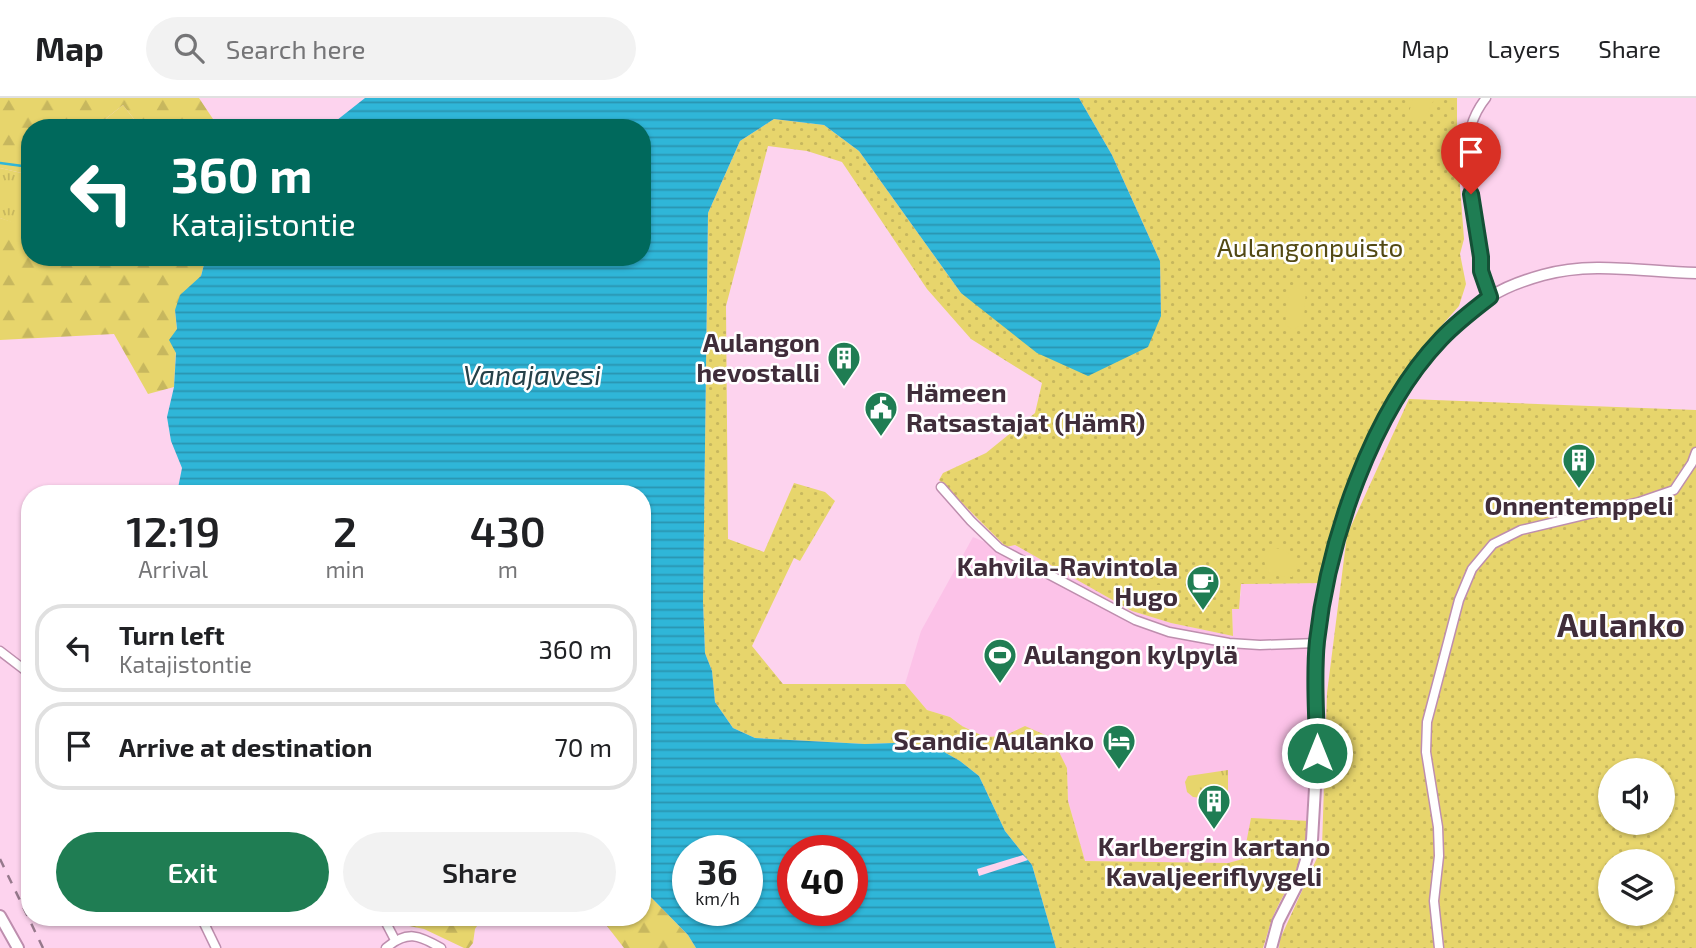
<!DOCTYPE html>
<meta charset="utf-8">
<style>
:root{--surface:#fff;--page:#f2f2f2;--text:#202124;--muted:#757577;--line:#e0e0e0;--accent:#1f7d53}
body{margin:0;font-family:"Exo 2",sans-serif;background:var(--page);color:var(--text);height:100vh;display:flex;flex-direction:column;font-size:26px;white-space:nowrap}
*{box-sizing:border-box;margin:0}
p{font-size:23px;color:var(--muted)}
.icon{flex:none;width:38px;height:38px;fill:none;stroke:currentColor;stroke-width:2;stroke-linecap:round;stroke-linejoin:round}
.map{position:relative;flex:1;overflow:hidden}
.side{position:absolute;left:21px;top:387px;width:630px;height:441px;display:flex;flex-direction:column;background:var(--surface);border-radius:28px;box-shadow:0 2px 5px #0004}
.side>*{flex:none}
.guide{position:absolute;left:21px;top:21px;width:630px;height:147px;border-radius:28px;box-shadow:0 2px 5px #0004;background:#00695c;color:#fff;overflow:hidden}
.controls{position:absolute;left:1598px;top:660px;display:grid;gap:14px}
.controls a{display:grid;place-items:center;width:77px;height:77px;border-radius:50%;background:var(--surface);box-shadow:0 2px 5px #0004;font-size:35px}
.speed{position:absolute;left:672px;top:737px;display:flex;gap:14px;font-size:35px;font-weight:700;text-align:center}
.speed>*{display:grid;place-content:center;width:91px;height:91px;border-radius:50%;background:var(--surface);box-shadow:0 2px 5px #0004;line-height:1}
.speed small{font-size:18px;font-weight:400}
.speed .limit{border:10px solid #d22;background:#fff;color:#111}
.pin{position:absolute;display:grid;place-items:center;width:60px;height:60px;color:#fff;margin:-72px -30px;border-radius:50% 50% 50% 0;rotate:-45deg;box-shadow:0 0 7px #0007}
.pin .icon{rotate:45deg}
.me{position:absolute;width:77px;margin:-38px;rotate:0deg;stroke-linejoin:round;filter:drop-shadow(0 0 5px #0008)}
.turn{display:flex;align-items:center;gap:24px;height:147px;padding:0 35px;font-size:32px}
.turn .icon{width:91px;height:91px;stroke-width:2.5}
.turn b{display:block;font-size:49px;line-height:60px}
.eta{display:flex;justify-content:space-evenly;align-items:center;height:119px;text-align:center}
.eta b{font-size:42px;font-weight:600;line-height:49px}
.primary-button{display:flex;gap:14px;margin-top:auto;padding:14px 35px}
.primary-button a{flex:1;height:80px;border-radius:42px;background:var(--accent);color:#fff;font-size:28px;font-weight:600;line-height:80px;text-align:center}
.primary-button a+a{background:var(--page);color:var(--text)}
ul{padding:0;list-style:none}
li{display:flex;align-items:center;gap:21px;height:88px;margin:0 14px 10px;padding:0 21px;border:4px solid var(--line);border-radius:28px}
li div{flex:1}
li b{display:block;font-size:26px}
li em{font-style:normal}
header{display:flex;align-items:center;gap:42px;box-sizing:border-box;height:98px;padding:0 35px;background:var(--surface);border-bottom:2px solid var(--line)}
header strong{font-size:33px}
nav{display:flex;gap:38px;margin-inline-start:auto;font-size:24px}
.search{width:490px;height:63px;background:var(--page);display:flex;align-items:center;gap:18px;box-sizing:border-box;padding:0 24px;border-radius:38px;color:var(--muted);font-size:26px}
.map>svg:first-child{display:block}
.built{fill:#fcc2e8}
.grass{fill:url(#grass-tufts)}
.forest{fill:url(#forest-firs)}
.park{fill:url(#park-dots);fill-rule:evenodd}
.pitch{fill:#e7d56c}
.water{fill:url(#water-rules);fill-rule:evenodd}
.pier{fill:#fdd3ee}
.lines{fill:none;stroke-linecap:round;stroke-linejoin:round}
.stream{stroke:#2fb6d8;stroke-width:2.5}
.minor-casing{stroke:#be8eae;stroke-width:11}
.tertiary-casing{stroke:#be8eae;stroke-width:13}
.secondary-casing{stroke:#be8eae;stroke-width:14}
.minor{stroke:#fff;stroke-width:8}
.tertiary{stroke:#fff;stroke-width:10}
.secondary{stroke:#fff;stroke-width:10}
.rail{stroke:#96798c;stroke-width:2.5;stroke-dasharray:9 9;stroke-linecap:butt}
.route-casing{stroke:#145136;stroke-width:18}
.route{stroke:#1f7d53;stroke-width:12}
.labels{text-anchor:middle;stroke-width:5;stroke-linejoin:round;paint-order:stroke}
.park-label{font-size:26px;fill:#524914;stroke:#fff}
.poi-label{font-size:26px;font-weight:bold;fill:#402d3a;stroke:#fff;text-anchor:end}
.water-label{font-size:28px;font-style:italic;fill:#264149;stroke:#fff}
.district-label{font-size:33px;font-weight:bold;fill:#402d3a;stroke:#fff}
</style>
<header>
<strong>Map</strong>
<div class="search"><svg class="icon" aria-label="search" viewBox="0 0 24 24"><circle cx="10" cy="10" r="6"/><path d="M15 15l6 6"/></svg>Search here</div>
<nav><a>Map</a><a>Layers</a><a>Share</a></nav>
</header>
<div class="map">
<svg width="1696" height="850" viewBox="0 0 1696 850">
<defs>
<pattern id="grass-tufts" width="24" height="20" patternUnits="userSpaceOnUse" patternTransform="scale(1.75)"><rect width="24" height="20" fill="#e7d56c"/><path d="M3 7l-1-3M5 7V3M7 7l1-3M15 17l-1-3M17 17v-4M19 17l1-3" fill="none" stroke="#c7b75e"/></pattern>
<pattern id="forest-firs" width="22" height="20" patternUnits="userSpaceOnUse" patternTransform="scale(1.75)"><rect width="22" height="20" fill="#e7d56c"/><path d="M5 1l3.5 6h-7zM16 11l3.5 6h-7z" fill="#c7b75e"/></pattern>
<pattern id="park-dots" width="8" height="8" patternUnits="userSpaceOnUse" patternTransform="scale(1.75)"><rect width="8" height="8" fill="#e7d56c"/><path d="M2 2h.1M6 6h.1" fill="none" stroke="#c7b75e" stroke-width="1.8" stroke-linecap="round"/></pattern>
<pattern id="water-rules" width="6" height="5" patternUnits="userSpaceOnUse" patternTransform="scale(1.75)"><rect width="6" height="5" fill="#2fb6d8"/><path d="M0 2.5h6" fill="none" stroke="#2994b0"/></pattern>
</defs>
<rect width="100%" height="100%" fill="#fdd3ee"/>
<polygon class="built" points="973,439 999,450 1015,447 1132,513 1171,525 1233,538 1232,511 1241,497 1241,486 1324,485 1310,723 1243,761 1228,765 1085,763 1068,703 1067,670 1017,631 1004,638 985,639 962,628 950,619 927,612 905,586 921,533"/>
<g class="grass">
<polygon points="123,7 141,30 94,30"/>
<polygon points="0,70 30,77 30,116 19,127 0,120"/>
<polygon points="1228,672 1228,703 1193,699 1187,694 1185,684 1188,678"/>
</g>
<g class="forest">
<polygon points="0,0 199,0 219,30 192,30 189,26 175,26 166,30 141,30 123,7 94,30 30,30 30,77 0,70"/>
<polygon points="30,116 30,159 206,159 201,178 175,212 177,232 174,289 148,296 114,236 0,242 0,120 19,126"/>
<polygon points="642,790 688,837 696,850 624,850 600,819 642,819"/>
<polygon points="397,819 483,819 475,831 473,845 469,850 464,850 424,831 404,827"/>
</g>
<g class="park">
<path d="M1079 0H1457V48L1464 141 1460 156 1466 186 1459 208 1421 251 1391 294 1333 432 1324 485 1241 486 1239 511H1232L1233 538 1171 525 1132 513 1015 447 1006 449 939 382 943 375 986 355 1035 315 1042 285 971 241 927 191 842 64 807 53 768 48 726 208 728 441 764 454 794 385 825 394 835 403 800 463 794 460 752 548 783 586H905L927 612 950 619 962 628 985 639 1004 638 1025 628 1052 640 1067 670 1068 703 1085 763 1228 765 1243 761 1251 720 1310 723C1307 757 1290 784 1275 814 1270 825 1267 838 1263 850H1056L1032 767 1005 733 979 678 960 663 937 650H909L894 645 865 646 755 640 733 630 715 604 712 573 705 555 703 504 708 115 740 43 774 21 824 27 859 53 961 195 1161 218 1160 163 1112 57Z"/>
<path d="M1409 301 1696 312V850H1279L1280 841 1322 749 1327 595 1347 437ZM1610 672H1662V724H1610ZM1610 763H1662V816H1610Z"/>
</g>
<g class="pitch">
<polygon points="1413,0 1435,0 1426,17 1412,21 1409,14"/>
<path d="M1298 184 1306 189 1304 220 1300 228 1293 231 1286 228C1285 216 1287 199 1292 188Z"/>
<path d="M1275 450C1287 451 1294 458 1297 470L1292 479 1270 477C1265 469 1263 464 1266 455Z"/>
<path d="M1156 487H1166L1179 495C1180 506 1177 510 1167 514L1151 507 1147 499 1151 491Z"/>
</g>
<path class="water" d="M365 0H1079L1112 57 1160 163 1161 218 1148 249 1088 278 1037 255 961 195 859 53 824 27 774 21 740 43 708 115 703 504 705 555 712 573 715 604 733 630 755 640 865 646 894 645 909 650H937L960 663 979 678 1005 733 1032 767 1056 850H696L688 837 642 790V396L177 395 182 370 171 343 167 319 174 289 176 255 169 242 177 231 175 212 180 197 201 178 206 159H642V30H327ZM688 752H747V812H688ZM793 752H852V812H793Z"/>
<polygon class="pier" points="1023,757 1028,762 979,778 977,771"/>
<g class="lines">
<polyline class="stream" points="0,65 30,69"/>
<defs>
<g id="minor">
<path d="M1486 0C1450 44 1473 109 1481 159V172L1490 199"/>
<polyline points="941,389 971,423 999,450 1135,522 1169,534 1229,545 1260,547 1317,545"/>
<polyline points="0,553 30,576"/>
<polyline points="201,819 216,850"/>
<polyline points="383,819 395,842"/>
<path d="M386 850C407 832 419 837 441 850"/>
<polyline points="1439,850 1434,803 1439,758 1438,729 1426,654 1427,624 1459,502 1472,471 1493,446 1521,432 1639,404 1674,392 1692,365 1696,354"/>
</g>
<path id="tertiary" d="M1317 655C1317 599 1316 543 1325 487 1341 394 1408 251 1490 199 1505 189 1525 182 1543 177 1593 163 1645 174 1696 175"/>
<g id="secondary">
<polyline points="0,818 18,850"/>
<polyline points="1271,850 1278,824 1301,779 1312,742 1317,655"/>
</g>
</defs>
<use href="#minor" class="minor-casing"/>
<use href="#tertiary" class="tertiary-casing"/>
<use href="#secondary" class="secondary-casing"/>
<use href="#minor" class="minor"/>
<use href="#tertiary" class="tertiary"/>
<use href="#secondary" class="secondary"/>
<polyline class="rail" points="0,761 43,850"/>
</g>
<g class="lines">
<defs>
<path id="route" d="M1317 655C1317 618 1313 580 1317 543 1328 444 1371 314 1441 241 1456 225 1473 212 1490 199L1481 173V159L1471 96"/>
</defs>
<use href="#route" class="route-casing"/>
<use href="#route" class="route"/>
</g>
<defs>
<symbol id="building-pin" viewBox="-11 -11 22 30"><path d="M0 17L-7.5 6A9.5 9.5 0 1 1 7.5 6Z" fill="#1f7d53" stroke="#fff"/><path d="M-4-6H4V6H1V3H-1V6H-4ZM-2.5-4.3h1.7v1.8h-1.7ZM.8-4.3h1.7v1.8H.8ZM-2.5-1h1.7V.8h-1.7ZM.8-1h1.7V.8H.8Z" fill="#fff"/></symbol>
<symbol id="civic-pin" viewBox="-11 -11 22 30"><path d="M0 17L-7.5 6A9.5 9.5 0 1 1 7.5 6Z" fill="#1f7d53" stroke="#fff"/><path d="M-.6-6.5H3V-4.5H.6V-3L4-1V1h2V6H-6V1h2V-1L-.6-3ZM-1.2 2.5V6h2.4V2.5Z" fill="#fff"/></symbol>
<symbol id="cafe-pin" viewBox="-11 -11 22 30"><path d="M0 17L-7.5 6A9.5 9.5 0 1 1 7.5 6Z" fill="#1f7d53" stroke="#fff"/><path d="M-5.5-4.5H6V0H3Q3 3.5 0 3.5H-2.5Q-5.5 3.5-5.5 0ZM3-3.2v2h1.7v-2ZM-6 4.5H4V6H-6Z" fill="#fff"/></symbol>
<symbol id="stadium-pin" viewBox="-11 -11 22 30"><path d="M0 17L-7.5 6A9.5 9.5 0 1 1 7.5 6Z" fill="#1f7d53" stroke="#fff"/><path d="M0-5a6.5 5 0 1 0 0 10a6.5 5 0 1 0 0-10ZM-3.5-1.8h7v3.6h-7Z" fill="#fff"/></symbol>
<symbol id="hotel-pin" viewBox="-11 -11 22 30"><path d="M0 17L-7.5 6A9.5 9.5 0 1 1 7.5 6Z" fill="#1f7d53" stroke="#fff"/><path d="M-6-4.5h1.5V1H6V5H4.5V3h-9V5H-6ZM-4 0a1.8 1.8 0 1 1 3.6 0ZM.5 0V-2.5h3Q6-2.5 6 0Z" fill="#fff"/></symbol>
</defs>
<g fill-rule="evenodd">
<use href="#building-pin" x="825" y="241" width="38" height="52"/>
<use href="#civic-pin" x="862" y="291" width="38" height="52"/>
<use href="#building-pin" x="1560" y="343" width="38" height="52"/>
<use href="#cafe-pin" x="1184" y="465" width="38" height="52"/>
<use href="#stadium-pin" x="981" y="538" width="38" height="52"/>
<use href="#hotel-pin" x="1100" y="624" width="38" height="52"/>
<use href="#building-pin" x="1195" y="684" width="38" height="52"/>
</g>
<g class="labels">
<g class="park-label">
<text x="1310" y="159">Aulangonpuisto</text>
</g>
<g class="poi-label">
<text x="820" y="254">Aulangon<tspan x="820" dy="30">hevostalli</tspan></text>
<text x="906" y="304" text-anchor="start">Hämeen<tspan x="906" dy="30">Ratsastajat (HämR)</tspan></text>
<text x="1579" y="417" text-anchor="middle">Onnentemppeli</text>
<text x="1178" y="478">Kahvila-Ravintola<tspan x="1178" dy="30">Hugo</tspan></text>
<text x="1024" y="566" text-anchor="start">Aulangon kylpylä</text>
<text x="1094" y="652">Scandic Aulanko</text>
<text x="1214" y="758" text-anchor="middle">Karlbergin kartano<tspan x="1214" dy="30">Kavaljeeriflyygeli</tspan></text>
</g>
<g class="water-label">
<text x="532" y="287">Vanajavesi</text>
</g>
<g class="district-label">
<text x="1621" y="539">Aulanko</text>
</g>
</g>
</svg>
<div class="controls">
<a><svg class="icon" aria-label="sound" viewBox="0 0 24 24"><path d="M4 9h4l5-4v14l-5-4H4zM17 9q2 3 0 6"/></svg></a>
<a><svg class="icon" aria-label="layers" viewBox="0 0 24 24"><path d="M12 4l9 5-9 5-9-5zM3 14l9 5 9-5"/></svg></a>
</div>
<div class="speed"><div>36<small>km/h</small></div><div class="limit">40</div></div>
<div class="pin" style="left:1471px;top:96px;background:#d93025"><svg class="icon" aria-label="arrive" viewBox="0 0 24 24"><path d="M6 21V4h12l-3 4 3 4H6"/></svg></div>
<svg class="me" style="left:1317px;top:655px" viewBox="-20 -20 40 40"><circle r="17" fill="#1f7d53" stroke="#fff" stroke-width="3"/><path d="M0-11L8 9 0 5-8 9z" fill="#fff"/></svg>
<div class="guide">
<div class="turn"><svg class="icon" aria-label="left" viewBox="0 0 24 24"><path d="M17 20v-9H6M10 6l-5 5 5 5"/></svg><div><b>360 m</b>Katajistontie</div></div>
</div>
<section class="side">
<div class="eta">
<div><b>12:19</b><p>Arrival</p></div>
<div><b>2</b><p>min</p></div>
<div><b>430</b><p>m</p></div>
</div>
<ul>
<li><svg class="icon" aria-label="left" viewBox="0 0 24 24"><path d="M17 20v-9H6M10 6l-5 5 5 5"/></svg><div><b>Turn left</b><p>Katajistontie</p></div><em>360 m</em></li>
<li><svg class="icon" aria-label="arrive" viewBox="0 0 24 24"><path d="M6 21V4h12l-3 4 3 4H6"/></svg><div><b>Arrive at destination</b></div><em>70 m</em></li>
</ul>
<div class="primary-button"><a>Exit</a><a>Share</a></div>
</section>
</div>
